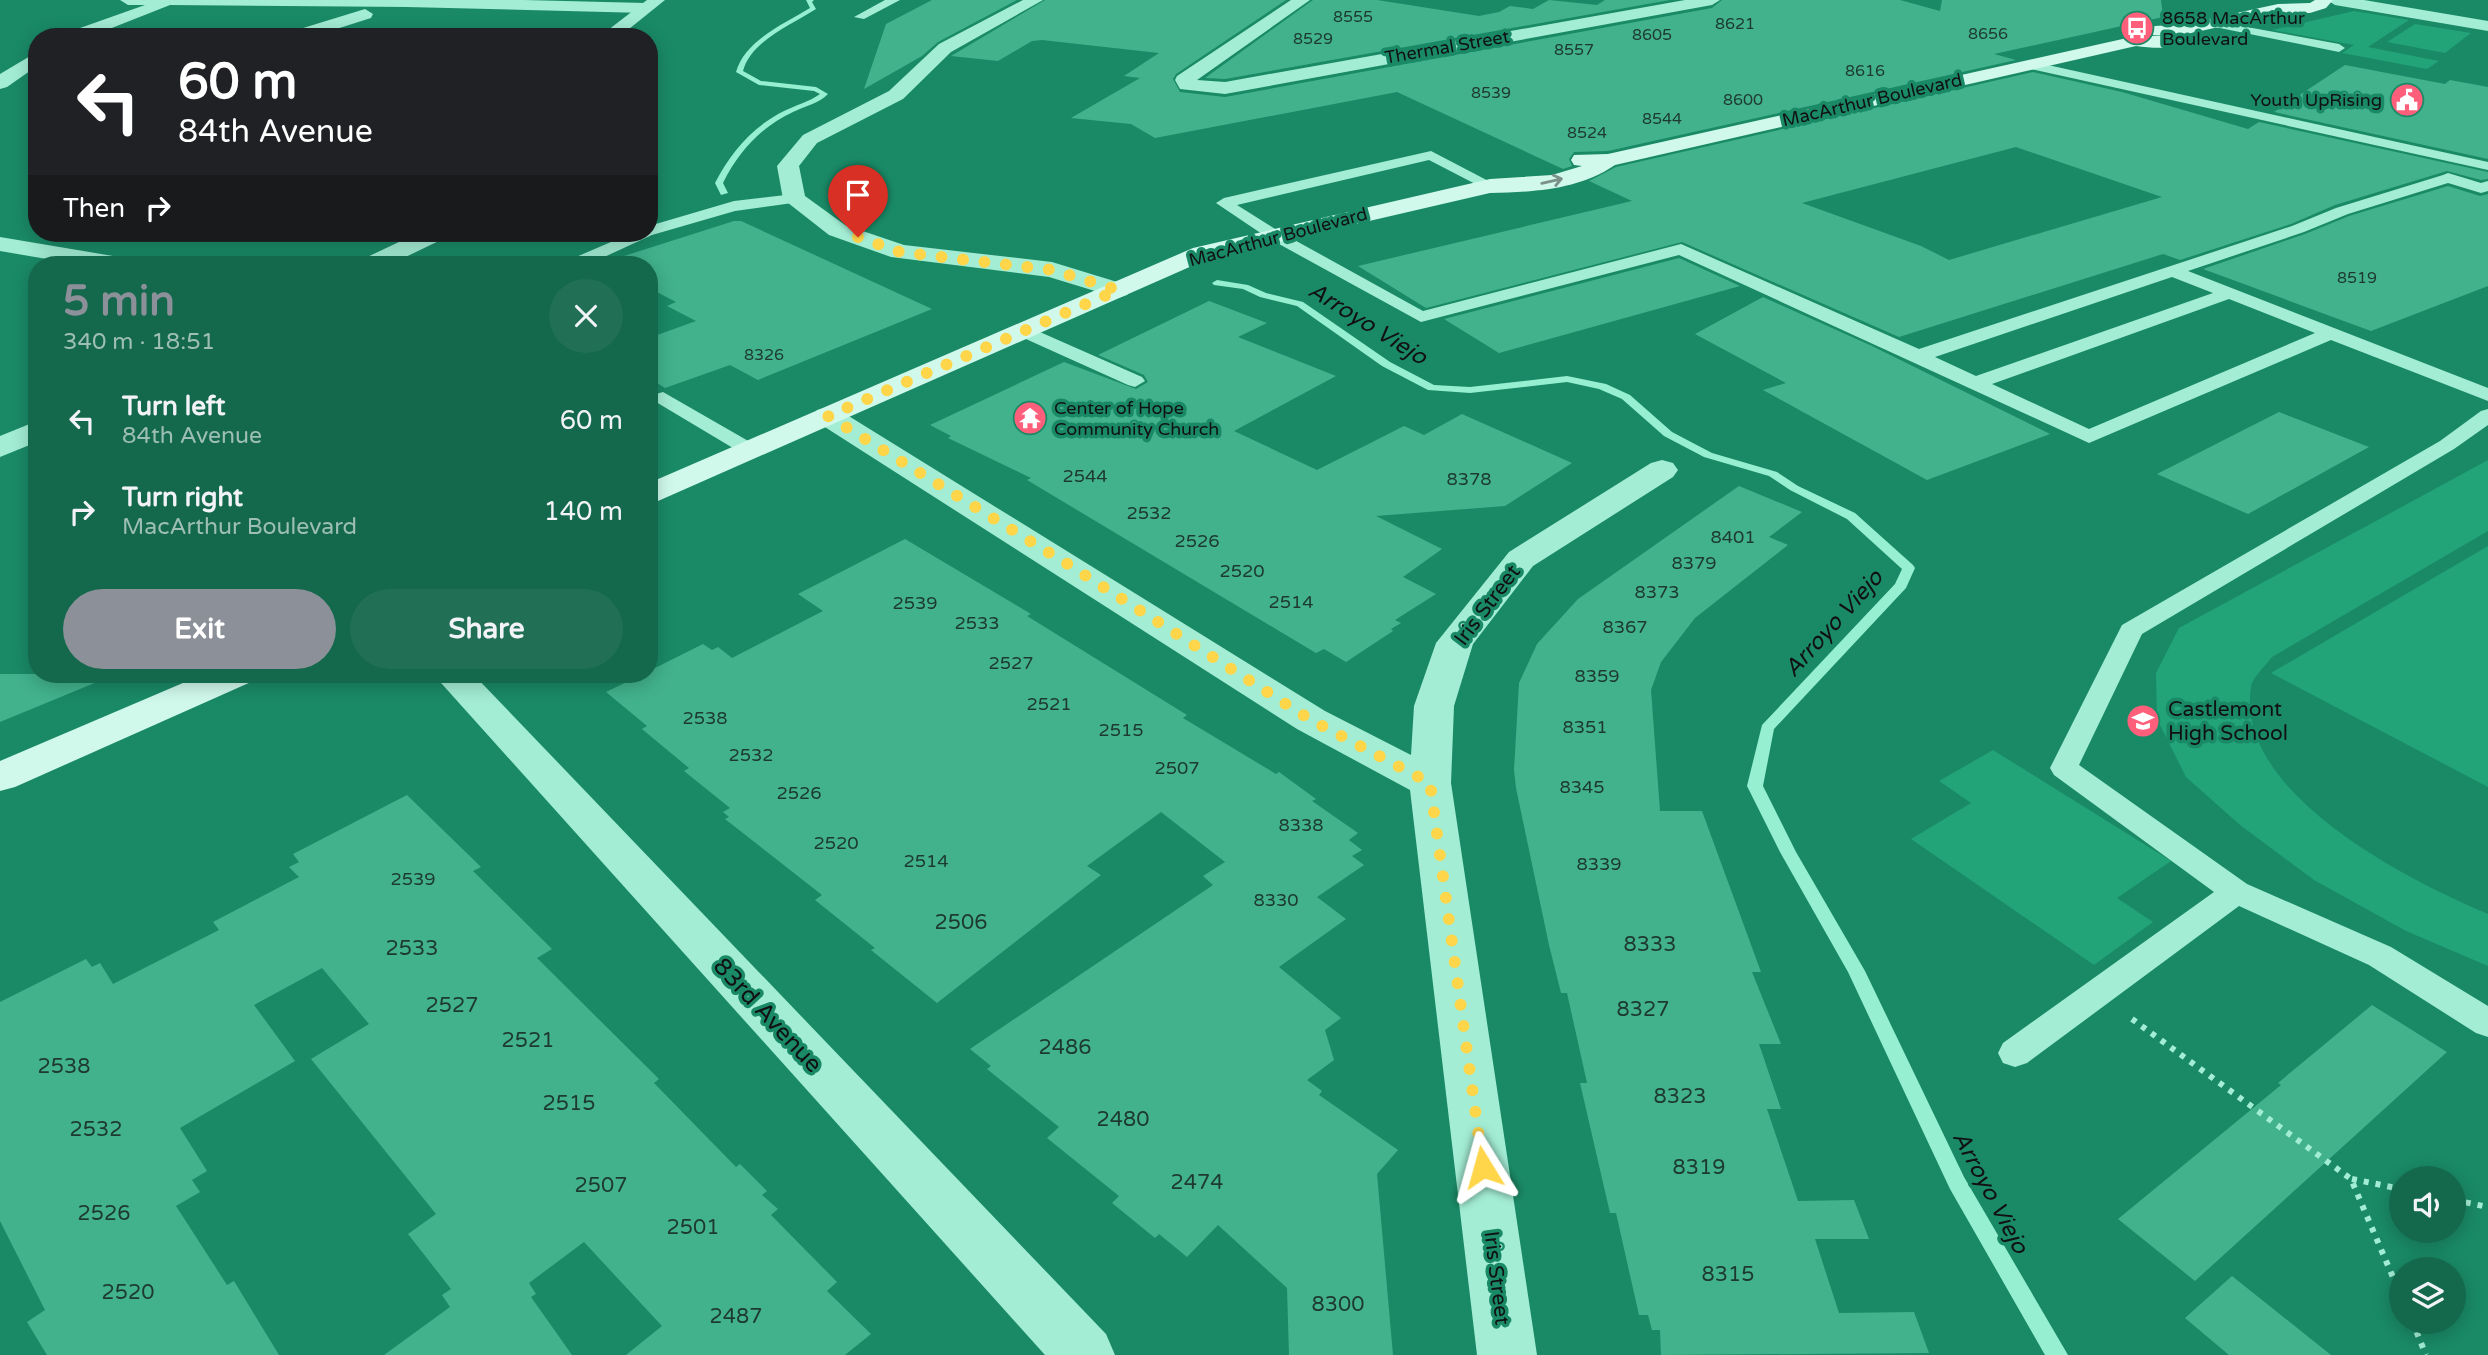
<!DOCTYPE html>
<meta charset="utf-8">
<style>
:root{--surface:#14684c;--page:#217056;--text:#f1f3f6;--muted:#9dbeb5;--accent:#8c9099}
body{margin:0;font-family:"Varela Round",sans-serif;background:var(--page);color:var(--text);height:100vh;display:flex;flex-direction:column;font-size:26px;white-space:nowrap}
*{box-sizing:border-box;margin:0}
p{font-size:23px;color:var(--muted)}
.icon{flex:none;width:38px;height:38px;fill:none;stroke:currentColor;stroke-width:2;stroke-linecap:round;stroke-linejoin:round}
.map{position:relative;flex:1;overflow:hidden}
.sheet{position:absolute;left:28px;top:256px;width:630px;height:427px;display:flex;flex-direction:column;background:var(--surface);border-radius:28px;box-shadow:0 4px 18px #0003}
.sheet>*{flex:none}
.banner{position:absolute;left:28px;top:28px;width:630px;height:214px;border-radius:28px;box-shadow:0 4px 18px #0003;background:#202124;color:#fff;overflow:hidden}
.buttons{position:absolute;left:2389px;top:1166px;display:grid;gap:14px}
.buttons a{display:grid;place-items:center;width:77px;height:77px;border-radius:50%;background:var(--surface);box-shadow:0 4px 18px #0003;font-size:35px}
.pin{position:absolute;display:grid;place-items:center;width:60px;height:60px;color:#fff;margin:-72px -30px;border-radius:50% 50% 50% 0;rotate:-45deg;box-shadow:0 0 7px #0007}
.pin .icon{rotate:45deg}
.me{position:absolute;width:77px;margin:-38px;rotate:352deg;stroke-linejoin:round;filter:drop-shadow(0 0 5px #0008)}
.turn{display:flex;align-items:center;gap:24px;height:147px;padding:0 35px;font-size:32px}
.turn .icon{width:91px;height:91px;stroke-width:2.5}
.turn b{display:block;font-size:49px;line-height:60px}
.then{display:flex;align-items:center;height:66px;padding:0 35px;background:#0003;gap:14px;font-size:26px}
.round{display:grid;place-items:center;flex:none;width:74px;height:74px;border-radius:37px;background:var(--page)}
.head{display:flex;align-items:center;justify-content:space-between;height:119px;padding:0 35px}
h1{font-size:42px;font-weight:800;line-height:52px;color:var(--accent)}
.button{display:flex;gap:14px;margin-top:auto;padding:14px 35px}
.button a{flex:1;height:80px;border-radius:42px;background:var(--accent);color:#fff;font-size:28px;font-weight:800;line-height:80px;text-align:center}
.button a+a{background:var(--page);color:var(--text)}
ul{padding:0;list-style:none}
li{display:flex;align-items:center;gap:21px;height:91px;padding:0 35px}
li div{flex:1}
li b{display:block;font-size:26px}
li em{font-style:normal}
.map>svg:first-child{display:block}
.green{fill:#22a378}
.lines{fill:none;stroke-linecap:round;stroke-linejoin:round}
.stream{fill:#96efd0;fill-rule:evenodd}
.building{fill:#42b28d;fill-rule:evenodd}
.path{stroke:#a3edd4;stroke-width:6;stroke-dasharray:5 7;stroke-linecap:butt}
.service{fill:#a3edd4;fill-rule:evenodd}
.minor{fill:#a3edd4;fill-rule:evenodd}
.tertiary{fill:#a3edd4;fill-rule:evenodd}
.secondary{fill:#d0f9ec;fill-rule:evenodd}
.oneway{stroke:#7a9189}
.route{stroke:#ffd54a;stroke-width:12;stroke-dasharray:0 21.6}
.labels{text-anchor:middle;stroke-width:7;stroke-linejoin:round;paint-order:stroke}
.far-number-label{font-size:16px;fill:#1d3930}
.far-poi-label{font-size:18px;fill:#111;stroke:#1a8a66;text-anchor:start}
.far-street-label{font-size:18px;fill:#111;stroke:#1a8a66}
.number-label{font-size:18px;fill:#1d3930}
.street-label{font-size:21px;fill:#111;stroke:#1a8a66}
.poi-label{font-size:21px;fill:#111;stroke:#1a8a66;text-anchor:start}
.near-number-label{font-size:21px;fill:#1d3930}
.water-label{font-size:23px;font-style:italic;fill:#111;stroke:#1a8a66}
.near-street-label{font-size:24px;fill:#111;stroke:#1a8a66}
</style>
<div class="map">
<svg width="2488" height="1355" viewBox="0 0 2488 1355">
<rect width="100%" height="100%" fill="#1a8a66"/>
<g class="green">
<polygon points="2354,11 2409,20 2368,47 2439,61 2427,69 2342,53 2354,45 2272,30"/>
<polygon points="2415,24 2471,33 2445,53 2387,42"/>
<path d="M2488 460V531L2272 657C2266 665 2252 678 2251 687 2234 793 2409 881 2488 914V966L2406 931 2314 880 2240 825 2186 777 2157 719 2156 673 2179 628Z"/>
<polygon points="2488,546 2488,787 2271,673"/>
<polygon points="1993,750 2171,861 2117,898 2153,922 2094,965 1911,839 1971,803 1939,781"/>
</g>
<g class="lines">
<g class="stream">
<path d="M806 0H814L812 2 816 9C791 25 751 41 743 71L761 81 816 87 828 94C818 104 805 106 793 112 761 127 739 151 723 183L728 193 721 195 715 183C731 152 752 127 784 111 796 105 809 102 820 94L814 91 759 85 736 72C745 40 784 24 810 8Z"/>
<polygon points="1217,280 1248,285 1266,293 1303,302 1390,362 1434,385 1470,387 1567,376 1606,384 1630,395 1672,432 1712,453 1777,472 1798,486 1855,513 1913,565 1915,568 1906,588 1774,729 1763,786 1796,852 1865,971 1964,1177 2068,1355 2045,1355 1950,1189 1848,972 1780,852 1747,786 1762,725 1895,584 1902,569 1847,519 1790,490 1769,476 1704,457 1664,436 1622,399 1599,389 1567,382 1470,393 1428,390 1382,366 1297,306 1260,297 1243,289 1214,285 1212,283"/>
</g>
</g>
<g class="building">
<polygon points="932,0 1017,0 938,42 922,56 864,89 886,24"/>
<polygon points="1045,0 1286,0 1176,74 1173,79 1180,92 1225,97 1712,8 1722,0 1900,0 1940,11 1942,0 2161,0 2163,17 1994,54 2016,60 1608,151 1574,152 1569,159 1572,166 1563,169 1397,92 1155,138 1131,124 1071,118 1140,78 1124,76 1159,53 1042,40 1032,41 998,61 951,56"/>
<polygon points="1313,0 1377,0 1479,16 1499,12 1510,6 1533,9 1549,0 1597,5 1605,0 1670,0 1225,79 1205,78"/>
<polygon points="2345,65 2445,84 2450,80 2488,87 2488,159 2274,112"/>
<path d="M2033 72 2122 92 2248 129 2259 122 2488 172V179L2481 180 2447 171 2335 205 2291 224 2180 260 2163 254 1899 337 1682 242 1426 308 1358 266 1632 201 1589 181 1616 167ZM2016 147 2162 197 1949 260 1921 246 1802 203Z"/>
<polygon points="2448,186 2480,196 2488,194 2488,286 2371,331 2203,269 2305,234 2349,216"/>
<polygon points="734,221 741,221 932,309 758,380 730,365 665,388 649,378 649,338 696,321 667,306 676,302 649,288 649,264 602,263"/>
<polygon points="1679,258 1740,286 1499,353 1444,319"/>
<polygon points="1763,297 1872,346 2050,434 1927,480 1763,390 1786,383 1695,334"/>
<polygon points="1209,301 1267,323 1238,337 1336,376 1234,431 1317,470 1404,426 1424,435 1462,414 1572,463 1505,506 1376,516 1442,549 1403,577 1436,594 1395,620 1401,623 1391,629 1393,631 1346,662 1324,649 1316,653 1027,480 1031,478 948,438 951,436 930,425 1064,362 1136,389 1148,382 1144,375 1098,355"/>
<polygon points="2279,412 2369,447 2248,514 2157,474"/>
<polygon points="1739,486 1802,512 1769,537 1788,545 1695,618 1661,662 1651,690 1660,811 1702,811 1761,972 1752,972 1781,1044 1759,1044 1781,1109 1767,1109 1798,1201 1854,1200 1869,1239 1815,1239 1839,1313 1914,1312 1929,1353 1661,1355 1660,1330 1652,1330 1648,1315 1639,1315 1616,1213 1610,1213 1580,1083 1587,1083 1567,993 1561,993 1549,945 1516,788 1514,770 1519,683 1537,644 1578,599"/>
<polygon points="905,539 1031,614 1027,616 1187,715 1183,718 1276,774 1279,772 1316,799 1312,801 1358,833 1349,840 1362,850 1352,856 1364,865 1317,897 1346,919 1279,967 1341,1018 1325,1030 1334,1060 1307,1080 1322,1091 1319,1095 1398,1150 1377,1174 1393,1355 1289,1355 1287,1288 1218,1225 1187,1257 1159,1234 1155,1238 1112,1203 1119,1196 1047,1138 1059,1127 987,1069 991,1066 970,1049 1213,885 1203,876 1225,862 1161,812 1087,866 1101,875 937,1003 871,950 875,948 815,900 822,895 725,819 729,817 723,812 730,808 684,771 689,768 642,729 647,726 606,692 643,674 649,674 649,671 703,644 712,650 718,647 732,658 823,611 798,594"/>
<polygon points="0,674 113,674 114,675 0,722"/>
<polygon points="407,795 481,867 473,871 552,949 537,958 659,1079 654,1083 736,1167 740,1164 767,1191 762,1195 778,1209 771,1215 837,1282 827,1291 871,1334 845,1355 626,1355 662,1326 584,1242 529,1283 536,1294 531,1297 572,1355 384,1355 450,1307 442,1295 451,1289 408,1234 436,1214 311,1059 369,1024 322,968 254,1005 295,1061 180,1128 207,1171 192,1180 200,1192 176,1206 227,1285 234,1281 279,1355 47,1355 27,1322 45,1310 0,1221 0,1002 86,959 92,967 100,963 113,984 219,930 213,922 299,877 289,867 299,862 293,854"/>
<polygon points="2372,1005 2447,1052 2195,1281 2118,1219 2281,1085 2278,1083"/>
<polygon points="2232,1276 2331,1355 2229,1355 2185,1318"/>
</g>
<g class="lines">
<g class="path">
<polyline points="2132,1019 2351,1179 2401,1296"/>
<polyline points="2352,1179 2401,1189"/>
<polyline points="2454,1200 2488,1207"/>
<polyline points="2412,1321 2426,1355"/>
</g>
<g class="service">
<polygon points="885,0 900,0 864,19 854,17"/>
<polygon points="2214,21 2339,44 2345,48 2339,52 2210,26 2208,24"/>
<polygon points="2030,61 2488,162 2488,170 2026,68 2024,65"/>
<path d="M1431 151 1498 186 1490 191 1485 189 1429 160 1237 205 1280 232 1423 311 1681 244 1919 349 2292 226 2336 208 2443 175 2448 173 2481 183 2488 181V191L2481 193 2448 183 2348 214 2304 232 2188 271 2488 388V401L2331 340 2089 443 1679 255 1421 322 1268 238 1216 203 1224 198ZM2172 277 2213 293 1976 376 1935 357ZM2229 299 2315 333 2089 429 1992 384Z"/>
<polygon points="794,194 802,199 800,202 735,211 652,235 589,264 566,264 569,260 632,233 649,233 649,226 734,201"/>
<polygon points="1024,325 1142,377 1145,381 1135,387 1128,385 1017,335 1015,331 1017,327"/>
<polygon points="663,392 757,446 761,450 757,454 743,454 656,402 653,398 656,394"/>
<polygon points="2488,409 2488,425 2454,449 2142,634 2079,765 2247,884 2391,947 2488,1006 2488,1037 2476,1033 2369,965 2239,906 2027,1063 2015,1067 2003,1063 1998,1053 2003,1043 2214,892 2054,775 2050,768 2122,625 2440,441 2481,411"/>
</g>
<g class="minor">
<polygon points="120,0 524,0 645,3 653,8 645,13 407,7 170,5 89,37 63,37 66,33 145,5 128,5"/>
<polygon points="1023,0 1043,0 951,52 903,99 817,143 799,166 805,196 845,225 904,245 1052,262 1127,285 1131,290 1127,295 1118,298 1049,277 891,257 829,235 783,199 777,166 803,135 889,91 939,44"/>
<polygon points="1291,0 1310,0 1197,80 1225,82 1685,0 1720,0 1712,5 1225,94 1180,89 1175,80 1177,76"/>
<polygon points="2327,0 2364,0 2488,21 2488,31 2335,5"/>
<polygon points="365,9 373,14 371,18 311,37 284,37 287,33"/>
<polygon points="37,52 37,66 7,87 0,89 0,74"/>
<polygon points="0,237 119,257 128,259 131,264 76,264 0,251"/>
<polygon points="828,407 839,410 1325,711 1411,755 1414,706 1436,643 1509,552 1651,463 1662,460 1673,463 1678,470 1673,477 1533,566 1473,644 1454,706 1451,783 1537,1355 1477,1355 1410,790 1297,729 817,422 813,416 817,410"/>
<polygon points="433,674 473,674 1106,1334 1115,1355 1045,1355"/>
</g>
<g class="tertiary">
<polygon points="647,0 665,0 619,37 599,37"/>
<polygon points="418,233 449,233 445,238 391,264 360,264 363,259"/>
<polygon points="37,421 37,442 0,457 0,436"/>
</g>
<g class="secondary">
<path d="M2315 0H2333L2326 8 2310 13 2278 14 2187 34 2190 39C2177 51 2153 48 2136 46L1615 165C1578 190 1534 192 1490 193L1210 258 649 505V483L1193 248 1490 179 1552 175 1582 166 1574 165 1571 160 1574 155 1608 154 2136 36H2171L2149 35 2146 31 2155 26 2186 24 2278 4 2310 3Z"/>
<polygon points="204,674 256,674 251,682 15,787 0,791 0,761"/>
</g>
</g>
<defs><path id="oneway-shaft" d="M-6 0H5M1.5-3L5.5 0L1.5 3" fill="none" stroke-width="1.6" stroke-linecap="round" stroke-linejoin="round" transform="scale(1.75)"/></defs>
<use class="oneway" href="#oneway-shaft" transform="translate(1552 181) rotate(-13)"/>
<g class="lines">
<polyline class="route" points="858,237 900,252 1052,270 1118,290 828,416 1069,565 1311,720 1430,783 1483,1167"/>
</g>
<defs>
<symbol id="bus-disc" viewBox="-11 -11 22 22"><circle r="9.5" fill="#ff5f7b" stroke="#1a8a66"/><path d="M-5-6H5V4H4V6H2V4H-2V6H-4V4H-5ZM-3.5-4V0h7V-4ZM-3.5 1.2v1.5H-2V1.2ZM2 1.2v1.5H3.5V1.2Z" fill="#fff"/></symbol>
<symbol id="civic-disc" viewBox="-11 -11 22 22"><circle r="9.5" fill="#ff5f7b" stroke="#1a8a66"/><path d="M-.6-6.5H3V-4.5H.6V-3L4-1V1h2V6H-6V1h2V-1L-.6-3ZM-1.2 2.5V6h2.4V2.5Z" fill="#fff"/></symbol>
<symbol id="temple-disc" viewBox="-11 -11 22 22"><circle r="9.5" fill="#ff5f7b" stroke="#1a8a66"/><path d="M0-6L5-2H3V0L6.5 2.5H4V6H1.5V3h-3V6H-4V2.5H-6.5L-3 0V-2H-5Z" fill="#fff"/></symbol>
<symbol id="school-disc" viewBox="-11 -11 22 22"><circle r="9.5" fill="#ff5f7b" stroke="#1a8a66"/><path d="M0-5L7-2L0 1L-7-2ZM-4 1L0 2.5L4 1V4Q0 6-4 4Z" fill="#fff"/></symbol>
</defs>
<g fill-rule="evenodd">
<use href="#bus-disc" x="2118" y="9" width="38" height="38"/>
<use href="#civic-disc" x="2388" y="81" width="38" height="38"/>
<use href="#temple-disc" x="1011" y="399" width="38" height="38"/>
<use href="#school-disc" x="2124" y="702" width="38" height="38"/>
</g>
<g class="labels">
<g class="far-number-label">
<text x="1353" y="22">8555</text>
<text x="1735" y="29">8621</text>
<text x="1988" y="39">8656</text>
<text x="1652" y="40">8605</text>
<text x="1313" y="44">8529</text>
<text x="1574" y="55">8557</text>
<text x="1865" y="76">8616</text>
<text x="1491" y="98">8539</text>
<text x="1743" y="105">8600</text>
<text x="1662" y="124">8544</text>
<text x="1587" y="138">8524</text>
<text x="2357" y="283">8519</text>
<text x="764" y="360">8326</text>
</g>
<g class="far-poi-label">
<text x="2162" y="24">8658 MacArthur<tspan x="2162" dy="21">Boulevard</tspan></text>
<text x="2382" y="106" text-anchor="end">Youth UpRising</text>
<text x="1054" y="414">Center of Hope<tspan x="1054" dy="21">Community Church</tspan></text>
</g>
<g class="far-street-label">
<text transform="translate(1447 47) rotate(-10)" y="6">Thermal Street</text>
<text transform="translate(1872 100) rotate(-13)" y="6">MacArthur Boulevard</text>
<text transform="translate(1278 237) rotate(-15)" y="6">MacArthur Boulevard</text>
</g>
<g class="number-label">
<text x="1085" y="482">2544</text>
<text x="1469" y="485">8378</text>
<text x="1149" y="519">2532</text>
<text x="1733" y="543">8401</text>
<text x="1197" y="547">2526</text>
<text x="1694" y="569">8379</text>
<text x="1242" y="577">2520</text>
<text x="1657" y="598">8373</text>
<text x="1291" y="608">2514</text>
<text x="915" y="609">2539</text>
<text x="977" y="629">2533</text>
<text x="1625" y="633">8367</text>
<text x="1011" y="669">2527</text>
<text x="1597" y="682">8359</text>
<text x="1049" y="710">2521</text>
<text x="705" y="724">2538</text>
<text x="1585" y="733">8351</text>
<text x="1121" y="736">2515</text>
<text x="751" y="761">2532</text>
<text x="1177" y="774">2507</text>
<text x="1582" y="793">8345</text>
<text x="799" y="799">2526</text>
<text x="1301" y="831">8338</text>
<text x="836" y="849">2520</text>
<text x="926" y="867">2514</text>
<text x="1599" y="870">8339</text>
<text x="413" y="885">2539</text>
<text x="1276" y="906">8330</text>
</g>
<g class="street-label">
<text transform="translate(1487 605) rotate(-53)" y="7">Iris Street</text>
<text transform="translate(1497 1278) rotate(83)" y="7">Iris Street</text>
</g>
<g class="poi-label">
<text x="2168" y="716">Castlemont<tspan x="2168" dy="24">High School</tspan></text>
</g>
<g class="near-number-label">
<text x="961" y="929">2506</text>
<text x="1650" y="951">8333</text>
<text x="412" y="955">2533</text>
<text x="452" y="1012">2527</text>
<text x="1643" y="1016">8327</text>
<text x="528" y="1047">2521</text>
<text x="1065" y="1054">2486</text>
<text x="64" y="1073">2538</text>
<text x="1680" y="1103">8323</text>
<text x="569" y="1110">2515</text>
<text x="1123" y="1126">2480</text>
<text x="96" y="1136">2532</text>
<text x="1699" y="1174">8319</text>
<text x="1197" y="1189">2474</text>
<text x="601" y="1192">2507</text>
<text x="104" y="1220">2526</text>
<text x="693" y="1234">2501</text>
<text x="1728" y="1281">8315</text>
<text x="128" y="1299">2520</text>
<text x="1338" y="1311">8300</text>
<text x="736" y="1323">2487</text>
</g>
<g class="water-label">
<text transform="translate(1368 323) rotate(32)" y="8">Arroyo Viejo</text>
<text transform="translate(1833 623) rotate(-48)" y="8">Arroyo Viejo</text>
<text transform="translate(1991 1192) rotate(62)" y="8">Arroyo Viejo</text>
</g>
<g class="near-street-label">
<text transform="translate(768 1015) rotate(47)" y="8">83rd Avenue</text>
</g>
</g>
</svg>
<div class="buttons">
<a><svg class="icon" aria-label="sound" viewBox="0 0 24 24"><path d="M4 9h4l5-4v14l-5-4H4zM17 9q2 3 0 6"/></svg></a>
<a><svg class="icon" aria-label="layers" viewBox="0 0 24 24"><path d="M12 4l9 5-9 5-9-5zM3 14l9 5 9-5"/></svg></a>
</div>
<div class="pin" style="left:858px;top:237px;background:#d93025"><svg class="icon" aria-label="arrive" viewBox="0 0 24 24"><path d="M6 21V4h12l-3 4 3 4H6"/></svg></div>
<svg class="me" style="left:1483px;top:1167px" viewBox="-20 -20 40 40"><path d="M0-17L14 15 0 8-14 15z" fill="#ffd54a" stroke="#fff" stroke-width="4"/></svg>
<div class="banner">
<div class="turn"><svg class="icon" aria-label="left" viewBox="0 0 24 24"><path d="M17 20v-9H6M10 6l-5 5 5 5"/></svg><div><b>60 m</b>84th Avenue</div></div>
<div class="then">Then<svg class="icon" aria-label="right" viewBox="0 0 24 24"><path d="M7 20v-9h11M14 6l5 5-5 5"/></svg></div>
</div>
<section class="sheet">
<div class="head"><div><h1>5 min</h1><p>340 m · 18:51</p></div><a class="round"><svg class="icon" aria-label="close" viewBox="0 0 24 24"><path d="M6 6l12 12M18 6L6 18"/></svg></a></div>
<ul>
<li><svg class="icon" aria-label="left" viewBox="0 0 24 24"><path d="M17 20v-9H6M10 6l-5 5 5 5"/></svg><div><b>Turn left</b><p>84th Avenue</p></div><em>60 m</em></li>
<li><svg class="icon" aria-label="right" viewBox="0 0 24 24"><path d="M7 20v-9h11M14 6l5 5-5 5"/></svg><div><b>Turn right</b><p>MacArthur Boulevard</p></div><em>140 m</em></li>
</ul>
<div class="button"><a>Exit</a><a>Share</a></div>
</section>
</div>
